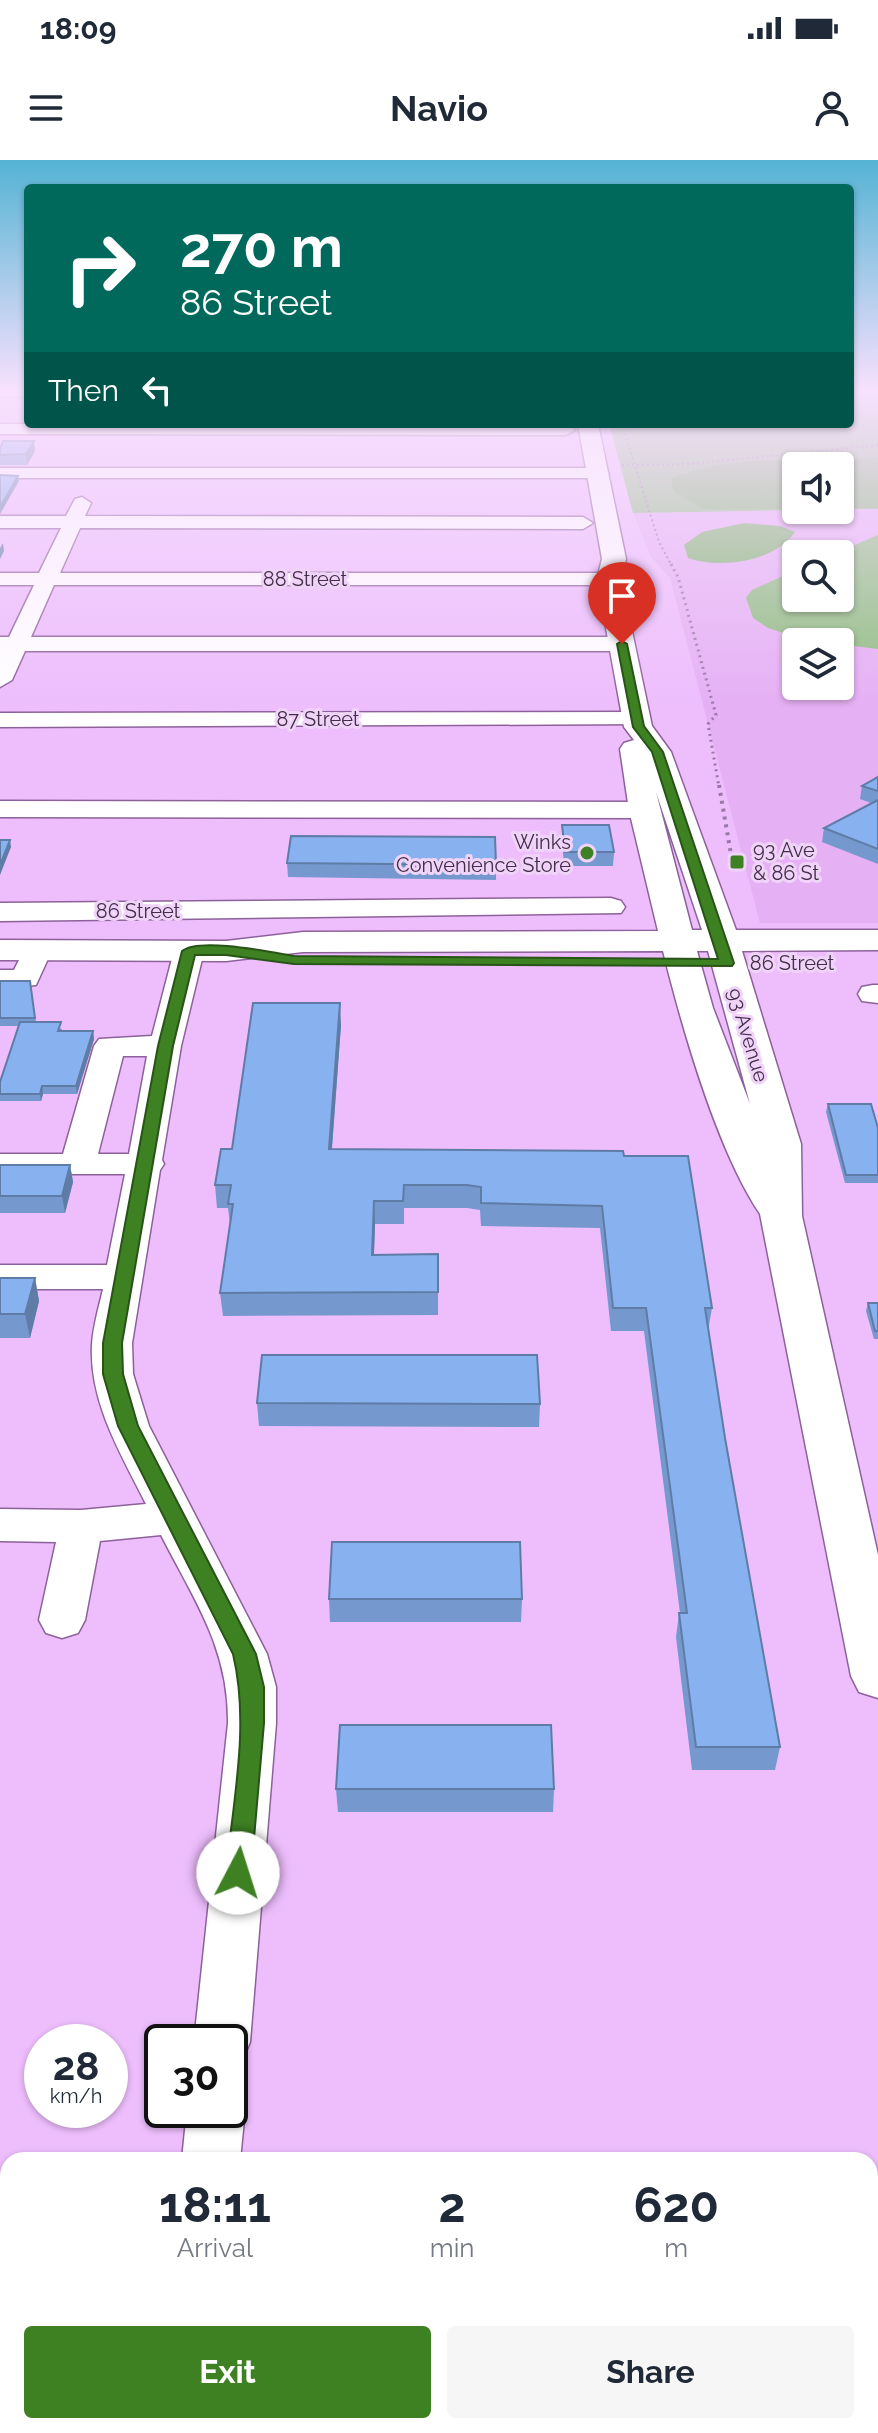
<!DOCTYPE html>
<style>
:root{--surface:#fff;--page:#f6f6f7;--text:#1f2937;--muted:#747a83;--accent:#3e8123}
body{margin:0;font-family:Raleway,sans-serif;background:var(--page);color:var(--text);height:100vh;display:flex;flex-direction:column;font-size:30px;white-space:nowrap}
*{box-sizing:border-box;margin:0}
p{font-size:26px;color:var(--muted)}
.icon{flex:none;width:44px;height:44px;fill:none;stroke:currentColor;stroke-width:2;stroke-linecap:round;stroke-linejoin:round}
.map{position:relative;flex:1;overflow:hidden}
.drawer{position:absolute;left:0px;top:1992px;width:878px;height:282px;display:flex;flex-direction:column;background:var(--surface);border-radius:24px 24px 0 0;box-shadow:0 2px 6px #0004}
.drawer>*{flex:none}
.guide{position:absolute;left:24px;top:24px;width:830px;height:244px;border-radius:8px;box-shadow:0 2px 6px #0004;background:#00695c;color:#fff;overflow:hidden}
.controls{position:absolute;left:782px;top:292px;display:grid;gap:16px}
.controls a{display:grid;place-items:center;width:72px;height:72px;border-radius:8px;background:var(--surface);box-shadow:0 2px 6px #0004;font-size:40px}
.speed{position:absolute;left:24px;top:1864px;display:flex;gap:16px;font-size:40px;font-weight:700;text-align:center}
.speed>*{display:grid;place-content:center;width:104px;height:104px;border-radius:50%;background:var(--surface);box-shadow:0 2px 6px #0004;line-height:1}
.speed small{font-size:20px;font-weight:400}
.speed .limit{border:4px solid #111;border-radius:12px;background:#fff;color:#111}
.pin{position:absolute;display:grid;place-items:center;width:68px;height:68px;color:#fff;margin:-82px -34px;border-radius:50% 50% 50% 0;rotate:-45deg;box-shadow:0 0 8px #0007}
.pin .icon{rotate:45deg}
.me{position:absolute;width:88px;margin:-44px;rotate:5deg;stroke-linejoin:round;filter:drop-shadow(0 0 6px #0008)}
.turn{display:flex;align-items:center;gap:28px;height:168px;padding:0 24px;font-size:36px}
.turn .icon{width:104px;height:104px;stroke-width:2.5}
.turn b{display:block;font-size:56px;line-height:68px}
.then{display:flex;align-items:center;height:76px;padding:0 24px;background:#0003;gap:16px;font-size:30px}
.eta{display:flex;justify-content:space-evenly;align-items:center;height:136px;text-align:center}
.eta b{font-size:48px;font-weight:700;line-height:56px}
.button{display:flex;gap:16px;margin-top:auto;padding:16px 24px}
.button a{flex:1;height:92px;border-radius:8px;background:var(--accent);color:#fff;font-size:32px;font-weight:700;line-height:92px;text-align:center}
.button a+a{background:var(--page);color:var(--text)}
.status{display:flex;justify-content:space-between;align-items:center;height:56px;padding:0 40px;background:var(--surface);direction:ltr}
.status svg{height:22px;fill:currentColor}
header{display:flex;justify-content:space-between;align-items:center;height:104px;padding:0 24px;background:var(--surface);font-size:36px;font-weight:700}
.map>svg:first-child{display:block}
.built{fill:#e5b0f4;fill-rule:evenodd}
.green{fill:#8dbd7e}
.forest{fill:#7eb36c}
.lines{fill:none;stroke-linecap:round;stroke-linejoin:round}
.minor-casing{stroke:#8d619a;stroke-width:3}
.major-casing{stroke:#8d619a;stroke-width:3}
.path-far2{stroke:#9b79a6;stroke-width:2;stroke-dasharray:2 3;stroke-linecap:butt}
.path-far1{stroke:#9b79a6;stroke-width:3;stroke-dasharray:2 4;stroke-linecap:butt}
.path{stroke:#9b79a6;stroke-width:4;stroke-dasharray:3 5;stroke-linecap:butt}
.minor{fill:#fff;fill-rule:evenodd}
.major{fill:#fff;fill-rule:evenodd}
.wall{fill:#7598ce}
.shaded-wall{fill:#5f7ca7}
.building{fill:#88b1ef;stroke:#5f7ca7;stroke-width:2}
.route{fill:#3e8123;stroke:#285417;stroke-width:2}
.poi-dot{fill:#3e8123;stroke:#f0d3f9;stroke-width:3}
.labels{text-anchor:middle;stroke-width:6;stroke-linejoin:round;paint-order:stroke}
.far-street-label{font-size:20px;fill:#422f48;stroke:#f0d3f9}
.far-poi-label{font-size:20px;fill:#422f48;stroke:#f0d3f9;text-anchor:end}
</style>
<div class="status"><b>18:09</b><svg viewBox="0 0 49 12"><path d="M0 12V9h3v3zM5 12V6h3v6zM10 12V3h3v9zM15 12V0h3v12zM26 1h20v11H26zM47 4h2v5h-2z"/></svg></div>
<header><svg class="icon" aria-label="menu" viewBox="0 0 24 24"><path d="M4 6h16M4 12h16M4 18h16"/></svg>Navio<svg class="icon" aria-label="person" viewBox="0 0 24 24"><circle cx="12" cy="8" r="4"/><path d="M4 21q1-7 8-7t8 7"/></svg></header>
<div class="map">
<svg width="878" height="2273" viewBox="0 0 878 2273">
<rect width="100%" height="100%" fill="#edbdfc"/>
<path class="built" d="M878 349V763H760L670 418 651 397 633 353ZM796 394H840V438H796ZM796 482H840V526H796Z"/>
<g class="green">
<polygon points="850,230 878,230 878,349 840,349 840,306 796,306 796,350 805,350 633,353 609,264 850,264"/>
<polygon points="878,375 878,489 805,480 768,468 753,458 746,438 752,430 796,410 796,438 840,438 840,394 834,394"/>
</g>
<g class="forest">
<path d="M878 297V348H840V306H796V349H703L674 331 671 319C736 291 809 305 878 297Z"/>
<path d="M744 363 780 366 795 372C773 403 719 409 688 398L684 385 702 372Z"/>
</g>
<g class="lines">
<defs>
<g id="minor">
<rect x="0" y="230" width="28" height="6"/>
<polygon points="0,264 566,265 575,270 566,275 0,274"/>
<polygon points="0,308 600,308 609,313 600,318 0,318"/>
<polygon points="82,337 91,343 85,356 583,357 593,363 583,369 80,368 60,413 609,413 619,419 609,425 54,425 31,477 622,477 633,484 622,491 25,491 12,520 0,527 0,477 9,477 34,425 0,425 0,413 39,413 61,368 0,368 0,356 66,356 75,339"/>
<polygon points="636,552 648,559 644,564 0,567 0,553"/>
<polygon points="0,641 644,642 657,650 644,658 0,657"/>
<polygon points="611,738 621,741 625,747 621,753 0,761 0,743"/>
<polygon points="37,781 47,784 52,790 36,825 0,828 0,810 14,810 27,784"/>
<path d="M189 782 199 785 204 791 181 886 162 1000 164 1004 160 1010 132 1183 133 1214 149 1266 267 1494 276 1527V1563L250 1882 242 1901 230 1906V1882H194L228 1563C229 1488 194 1440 161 1375L100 1381 85 1460 78 1473 62 1478 46 1473 39 1460 56 1382 0 1381V1349L81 1350 146 1344C121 1294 89 1242 92 1185 93 1166 99 1147 103 1129H0V1105H107L125 1014H0V994H63L94 886 99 879 152 876 174 791 179 785ZM123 896H147L129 994H98Z"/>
<polygon points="873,825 878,825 878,843 862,841 858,834 862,827"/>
<polygon points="230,1927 236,1930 245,1950 240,2000 182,2000 187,1950 230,1950"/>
<rect x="153" y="2266" width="66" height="7"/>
</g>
<path id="major" d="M578 264H598L626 399 621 419 652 566 671 592 736 770H878V790L742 791 801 984 802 1056 878 1395V1538L859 1532 851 1516 760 1054C717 990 682 867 663 791L303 792 226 801 0 800V780L226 781 303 772 658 771 629 650 620 589 624 583 634 580 624 567 597 419 602 399ZM656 632 702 770H692ZM697 791H708L750 944 713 848Z"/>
</defs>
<use href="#minor" class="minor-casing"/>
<use href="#major" class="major-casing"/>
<g class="path-far2">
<polyline points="622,264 659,382 672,406"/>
<polyline points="622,305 690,304 878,285"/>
</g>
<polyline class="path-far1" points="671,404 678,417 716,555 708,564 719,627"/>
<polyline class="path" points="719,625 733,706"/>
<use href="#minor" class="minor"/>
<use href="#major" class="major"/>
</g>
<g class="wall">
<polygon points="0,289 35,291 27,305 0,305"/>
<polygon points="878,617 878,704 822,682 824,668 871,643 860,639 862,626"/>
<polygon points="562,665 614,692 613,706 564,706 562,679"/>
<polygon points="287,703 496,705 496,720 288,717"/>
<polygon points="0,821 30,821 36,862 62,869 62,871 93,871 94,879 77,934 43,934 41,941 0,941 0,922 18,866 0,866"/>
<polygon points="341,865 332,989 624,996 712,1148 708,1171 725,1278 780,1587 775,1610 692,1610 676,1477 679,1453 680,1453 644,1171 611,1171 600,1068 481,1066 480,1050 467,1048 404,1048 404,1064 375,1064 374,1095 438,1094 438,1155 223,1156 220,1133 230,1064 228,1048 217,1048 215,1025 232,989"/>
<polygon points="828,944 878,968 878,1023 845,1023 826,952"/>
<polygon points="0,1005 70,1005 73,1022 65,1053 0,1053"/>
<polygon points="0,1118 35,1118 39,1141 30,1178 0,1178"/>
<polygon points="868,1143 878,1143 878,1179 874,1179 866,1151"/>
<polygon points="257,1243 540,1244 539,1267 259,1266"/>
<polygon points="329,1439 522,1439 521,1462 330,1462"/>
<polygon points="336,1629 554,1629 553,1652 338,1652"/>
</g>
<g class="shaded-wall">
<polygon points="34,281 35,291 27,305 26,294"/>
<polygon points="18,316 19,321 0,354 0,347"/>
<polygon points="3,383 4,391 0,399 0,388"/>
<polygon points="10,680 11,687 0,715 0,705"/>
<polygon points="340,843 341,865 330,1012 329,989"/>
<polygon points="93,871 94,879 77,934 76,926"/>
<polygon points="42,926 43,934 41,941 40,934"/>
<polygon points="70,1005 73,1022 65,1053 62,1036"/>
<polygon points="374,1041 375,1064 373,1118 372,1095"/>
<polygon points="35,1118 39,1141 30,1178 25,1154"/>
</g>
<g class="building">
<polygon points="3,281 34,281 26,294 0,295 0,289"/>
<polygon points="0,315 18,316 0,347"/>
<polygon points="878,617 878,631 862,626"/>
<polygon points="878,640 878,689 824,668"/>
<polygon points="562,665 609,665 614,692 565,692"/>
<polygon points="291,676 495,677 496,705 287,703"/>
<polygon points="0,680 10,680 0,705"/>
<polygon points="0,821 30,821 35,858 0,858"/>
<polygon points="253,843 340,843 329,989 623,991 624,996 688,996 712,1148 705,1148 725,1278 780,1587 696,1587 679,1453 687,1453 646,1148 613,1148 602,1046 481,1043 481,1027 467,1025 404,1025 403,1041 374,1041 372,1095 438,1094 438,1132 220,1133 233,1044 228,1044 231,1025 215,1025 221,989 232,989"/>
<polygon points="20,862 61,862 58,871 93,871 76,926 42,926 40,934 0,934 0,922"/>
<polygon points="828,944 871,944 878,968 878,1015 846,1015"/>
<polygon points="0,1005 70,1005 62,1036 0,1036"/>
<polygon points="0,1118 35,1118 25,1154 0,1154"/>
<polygon points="868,1143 878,1143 878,1171 875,1171"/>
<polygon points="262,1195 537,1195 540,1244 257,1243"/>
<polygon points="332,1382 520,1382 522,1439 329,1439"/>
<polygon points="340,1565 551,1565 554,1629 336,1629"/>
</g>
<linearGradient id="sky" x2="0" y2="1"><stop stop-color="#54b3d4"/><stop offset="0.42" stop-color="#f7e1fe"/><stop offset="1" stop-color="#f7e1fe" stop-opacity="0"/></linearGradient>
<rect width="878" height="548" fill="url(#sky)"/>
<path class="route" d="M622 481 627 484 644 566 663 592 734 803 732 806 294 804 226 795H195L173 886 122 1183 123 1214 138 1266 256 1494 264 1527V1563L251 1713 247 1721 238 1724 229 1721 226 1713C233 1641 250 1565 233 1494L118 1266 103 1214V1183L158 886 182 791C199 777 270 792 294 796L718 799 652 592 633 567 617 484Z"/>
<g class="poi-dot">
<circle cx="587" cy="693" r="8"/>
<rect x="729" y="694" width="16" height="16" rx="4"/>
</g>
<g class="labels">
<g class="far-street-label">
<text x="305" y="426">88 Street</text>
<text x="318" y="566">87 Street</text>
<text x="138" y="758">86 Street</text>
<text x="792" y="810">86 Street</text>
<text transform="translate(748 875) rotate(73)" y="7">93 Avenue</text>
</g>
<g class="far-poi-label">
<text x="571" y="689">Winks<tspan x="571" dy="23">Convenience Store</tspan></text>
<text x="753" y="697" text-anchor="start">93 Ave<tspan x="753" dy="23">&amp; 86 St</tspan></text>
</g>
</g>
</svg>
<div class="controls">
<a><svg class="icon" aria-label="sound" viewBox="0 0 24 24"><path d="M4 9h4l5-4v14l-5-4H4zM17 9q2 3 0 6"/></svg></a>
<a><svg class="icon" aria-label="search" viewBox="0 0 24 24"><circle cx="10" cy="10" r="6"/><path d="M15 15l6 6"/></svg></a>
<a><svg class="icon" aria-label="layers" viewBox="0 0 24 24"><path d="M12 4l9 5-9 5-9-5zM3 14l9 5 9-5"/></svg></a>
</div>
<div class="speed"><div>28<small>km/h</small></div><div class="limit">30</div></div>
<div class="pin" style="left:622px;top:484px;background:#d93025"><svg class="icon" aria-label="arrive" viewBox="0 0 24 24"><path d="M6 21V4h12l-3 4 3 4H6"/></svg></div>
<svg class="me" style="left:238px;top:1713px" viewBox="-20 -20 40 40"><circle r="19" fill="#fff"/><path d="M0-13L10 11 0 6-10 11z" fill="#3e8123"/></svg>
<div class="guide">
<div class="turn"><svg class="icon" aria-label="right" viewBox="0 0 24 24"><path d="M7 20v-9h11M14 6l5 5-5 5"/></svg><div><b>270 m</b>86 Street</div></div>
<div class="then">Then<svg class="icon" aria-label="left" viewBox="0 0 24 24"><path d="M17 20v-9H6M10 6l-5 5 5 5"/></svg></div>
</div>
<section class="drawer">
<div class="eta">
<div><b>18:11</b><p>Arrival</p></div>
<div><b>2</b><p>min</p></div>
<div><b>620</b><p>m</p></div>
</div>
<div class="button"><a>Exit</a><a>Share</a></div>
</section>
</div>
